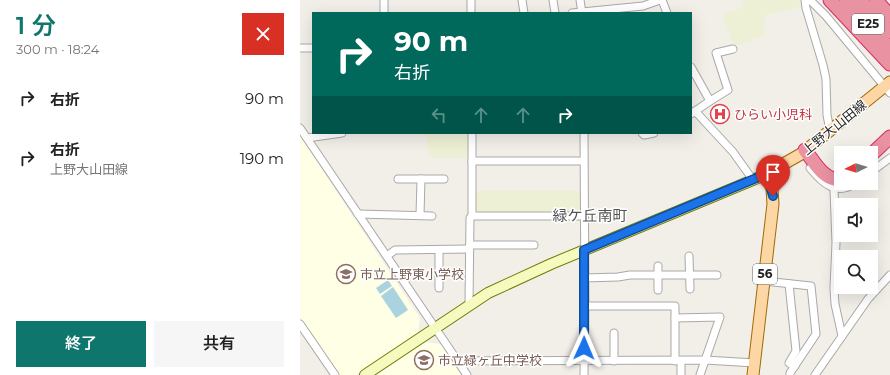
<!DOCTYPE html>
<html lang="ja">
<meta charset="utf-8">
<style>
:root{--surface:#fff;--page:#f6f6f6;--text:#222;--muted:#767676;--accent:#0f766e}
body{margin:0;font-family:Montserrat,"Noto Sans JP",sans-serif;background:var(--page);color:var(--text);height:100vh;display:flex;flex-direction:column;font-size:15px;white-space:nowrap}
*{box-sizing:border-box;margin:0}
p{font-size:13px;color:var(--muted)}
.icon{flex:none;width:22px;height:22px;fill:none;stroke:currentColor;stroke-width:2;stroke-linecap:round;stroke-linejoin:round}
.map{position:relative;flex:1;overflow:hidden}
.side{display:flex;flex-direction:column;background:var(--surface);width:300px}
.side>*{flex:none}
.banner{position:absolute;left:12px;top:12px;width:380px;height:122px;border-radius:0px;box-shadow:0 4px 16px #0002;background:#00695c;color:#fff;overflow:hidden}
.needle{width:26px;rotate:265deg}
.controls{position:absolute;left:534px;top:146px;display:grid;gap:8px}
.controls a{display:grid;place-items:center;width:44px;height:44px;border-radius:0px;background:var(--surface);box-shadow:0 4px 16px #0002;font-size:20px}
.pin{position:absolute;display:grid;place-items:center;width:34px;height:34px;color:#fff;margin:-41px -17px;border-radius:50% 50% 50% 0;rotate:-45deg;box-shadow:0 0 4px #0007}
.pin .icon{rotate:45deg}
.me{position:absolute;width:44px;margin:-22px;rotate:1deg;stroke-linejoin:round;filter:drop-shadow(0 0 3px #0008)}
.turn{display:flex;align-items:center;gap:14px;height:84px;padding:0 16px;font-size:18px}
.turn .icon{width:52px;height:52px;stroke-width:2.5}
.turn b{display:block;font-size:28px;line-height:34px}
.lanes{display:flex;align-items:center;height:38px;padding:0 16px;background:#0003;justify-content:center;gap:20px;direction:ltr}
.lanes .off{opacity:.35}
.round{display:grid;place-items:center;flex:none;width:42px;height:42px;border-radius:0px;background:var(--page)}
.head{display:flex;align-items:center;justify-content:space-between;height:68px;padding:0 16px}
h1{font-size:24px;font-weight:600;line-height:30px;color:var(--accent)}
.button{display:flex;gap:8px;margin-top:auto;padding:8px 16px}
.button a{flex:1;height:46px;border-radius:0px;background:var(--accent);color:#fff;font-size:16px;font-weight:600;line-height:46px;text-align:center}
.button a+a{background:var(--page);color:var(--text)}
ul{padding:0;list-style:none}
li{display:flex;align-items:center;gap:12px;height:60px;padding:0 16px}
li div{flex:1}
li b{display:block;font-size:15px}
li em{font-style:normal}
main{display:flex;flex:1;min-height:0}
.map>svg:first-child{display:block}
.education{fill:#ffffe5}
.farmland{fill:#eef0d5}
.water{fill:#aad3df}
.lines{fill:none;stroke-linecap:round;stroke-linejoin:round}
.street-casing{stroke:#a9a9a9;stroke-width:9}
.secondary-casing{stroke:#707d05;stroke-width:12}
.primary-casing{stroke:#a06b00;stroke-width:13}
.highway-casing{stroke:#dc2a67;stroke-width:15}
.street{stroke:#fff;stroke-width:7}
.secondary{stroke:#f7fabf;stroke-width:10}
.primary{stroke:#fcd6a4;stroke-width:11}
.highway{stroke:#e892a2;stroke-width:13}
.route-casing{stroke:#114b97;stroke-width:10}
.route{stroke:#1a73e8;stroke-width:7}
.labels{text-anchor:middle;stroke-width:3;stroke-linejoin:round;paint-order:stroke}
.shield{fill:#fff;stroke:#646464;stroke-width:1}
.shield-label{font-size:12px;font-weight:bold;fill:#222}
.health-label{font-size:13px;fill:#be3a42;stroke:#fff;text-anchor:start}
.street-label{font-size:13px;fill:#222;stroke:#fff}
.education-label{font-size:13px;fill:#785e54;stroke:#fff;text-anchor:start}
.quarter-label{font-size:15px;fill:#555;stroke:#fff}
</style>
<main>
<section class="side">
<div class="head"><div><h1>1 分</h1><p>300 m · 18:24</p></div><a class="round" style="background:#d93025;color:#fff"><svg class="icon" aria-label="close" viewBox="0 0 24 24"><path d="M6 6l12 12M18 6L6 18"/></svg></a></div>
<ul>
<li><svg class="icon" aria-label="right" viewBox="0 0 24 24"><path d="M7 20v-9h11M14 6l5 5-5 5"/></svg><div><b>右折</b></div><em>90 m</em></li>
<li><svg class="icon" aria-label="right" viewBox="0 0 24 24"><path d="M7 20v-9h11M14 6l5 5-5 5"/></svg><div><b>右折</b><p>上野大山田線</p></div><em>190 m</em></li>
</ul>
<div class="button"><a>終了</a><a>共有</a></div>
</section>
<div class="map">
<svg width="590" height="375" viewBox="0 0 590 375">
<rect width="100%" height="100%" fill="#f2efe9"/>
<g class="education">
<polygon points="0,136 120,318 118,333 56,375 38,375 0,320"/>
<polygon points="123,342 141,344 161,375 75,375"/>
</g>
<g class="farmland">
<polygon points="442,0 499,0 502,7 465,15 464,36 434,46 422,14 444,7"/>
<polygon points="125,133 169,133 169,158 134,158 128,155 127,135"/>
<polygon points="174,191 281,191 282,212 279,214 174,213"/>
</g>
<g class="water">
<polygon points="88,280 92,286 80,294 76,288"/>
<polygon points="93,287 108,310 96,318 81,296"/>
</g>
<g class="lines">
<defs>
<g id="street">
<polyline points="171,0 171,13"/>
<polyline points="222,0 224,13"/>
<polyline points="253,0 255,13"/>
<polyline points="280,0 282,13"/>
<polyline points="362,0 367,13"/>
<polyline points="505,0 506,8 523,65 526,79 527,115 530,130"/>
<polyline points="510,0 526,16 590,93"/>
<polyline points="84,13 84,0"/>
<polyline points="272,13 343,6 360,0"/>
<polyline points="0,48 13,48"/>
<polyline points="391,67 410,101 391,114"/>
<polyline points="410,101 428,90 416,53 433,49"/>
<polyline points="395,111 433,152 453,180"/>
<polyline points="0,128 167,375"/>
<polyline points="284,133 285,306 284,375"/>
<polyline points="342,133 344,135 354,133"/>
<polyline points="7,138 42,133"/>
<polyline points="172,161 283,161"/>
<path d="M510 168C523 184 536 196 556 183"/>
<polyline points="571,172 590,158"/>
<polyline points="98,179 144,179"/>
<polyline points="534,189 536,243 534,288 535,304 542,336"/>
<polyline points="58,214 132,216"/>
<polyline points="120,215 121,179"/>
<polyline points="172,216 284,216"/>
<polyline points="170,245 234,245"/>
<polyline points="139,250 139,288"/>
<polyline points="87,256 95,250 169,249"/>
<polyline points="389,256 390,289"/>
<polyline points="284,278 318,277 330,275 417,275"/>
<polyline points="464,281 511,286 516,334 490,373 490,375"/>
<polyline points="489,284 496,351 489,363 495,366"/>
<polyline points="358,290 358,266"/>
<polyline points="169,304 170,218 172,216 172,133"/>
<polyline points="285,306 375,306 375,361"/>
<polyline points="375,318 420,317 400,375"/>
<polyline points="0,324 35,375"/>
<polyline points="314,333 314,361"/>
<polyline points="158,361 405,360 455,363"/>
<polyline points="381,375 381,361"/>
<polyline points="515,375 568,299 590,275"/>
</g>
<polyline id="secondary" points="65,375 188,293 251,264 453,180 466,174"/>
<polyline id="primary" points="453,375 473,204 472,189 466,174 501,154 590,82"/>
<g id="highway">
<polyline points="530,0 590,64"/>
<polyline points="546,0 590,49"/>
<polyline points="560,0 590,32"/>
<polyline points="576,0 590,16"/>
<path d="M505 150C515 163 523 180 541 180"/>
<polyline points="571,155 590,137"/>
</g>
</defs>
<use href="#street" class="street-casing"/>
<use href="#secondary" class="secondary-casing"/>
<use href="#primary" class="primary-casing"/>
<use href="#highway" class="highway-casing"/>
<use href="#street" class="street"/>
<use href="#secondary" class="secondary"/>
<use href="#primary" class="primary"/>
<use href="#highway" class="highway"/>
</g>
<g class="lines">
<defs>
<polyline id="route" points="284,348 284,250 466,174 470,185 473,196"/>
</defs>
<use href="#route" class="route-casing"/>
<use href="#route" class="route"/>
</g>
<defs>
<symbol id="hospital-ring" viewBox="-11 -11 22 22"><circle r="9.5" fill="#fff" stroke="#e0444e" stroke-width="1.5"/><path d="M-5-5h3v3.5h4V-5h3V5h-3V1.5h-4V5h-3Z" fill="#e0444e"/></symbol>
<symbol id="school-ring" viewBox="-11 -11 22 22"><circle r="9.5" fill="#fff" stroke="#8d6e63" stroke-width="1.5"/><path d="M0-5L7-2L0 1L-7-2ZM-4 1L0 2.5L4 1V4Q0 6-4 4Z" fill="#8d6e63"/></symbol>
</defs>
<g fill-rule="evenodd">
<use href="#hospital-ring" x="409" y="103" width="22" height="22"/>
<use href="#school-ring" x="35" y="263" width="22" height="22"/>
<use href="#school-ring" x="113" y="349" width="22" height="22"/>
</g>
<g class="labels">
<g class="shield">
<rect x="552" y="14" width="32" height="20" rx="3"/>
<rect x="453" y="264" width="24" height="20" rx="3"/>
</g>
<g class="shield-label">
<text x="568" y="28">E25</text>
<text x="465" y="278">56</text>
</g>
<g class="health-label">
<text x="434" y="119">ひらい小児科</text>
</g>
<g class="street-label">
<text transform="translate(534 127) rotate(-39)" y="5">上野大山田線</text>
</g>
<g class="education-label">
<text x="60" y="279">市立上野東小学校</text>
<text x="138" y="365">市立緑ヶ丘中学校</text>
</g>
<g class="quarter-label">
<text x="290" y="221">緑ケ丘南町</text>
</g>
</g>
</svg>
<div class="controls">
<a><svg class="needle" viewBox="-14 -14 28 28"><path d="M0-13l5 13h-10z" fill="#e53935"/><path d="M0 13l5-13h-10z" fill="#767676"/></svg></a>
<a><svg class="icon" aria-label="sound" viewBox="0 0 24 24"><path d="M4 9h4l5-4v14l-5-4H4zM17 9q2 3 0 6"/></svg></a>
<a><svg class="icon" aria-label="search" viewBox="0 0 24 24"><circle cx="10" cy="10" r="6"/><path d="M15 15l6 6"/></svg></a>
</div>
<div class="pin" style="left:473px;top:196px;background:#d93025"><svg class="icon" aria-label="arrive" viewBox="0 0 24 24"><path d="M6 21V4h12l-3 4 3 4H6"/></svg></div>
<svg class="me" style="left:284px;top:348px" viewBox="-20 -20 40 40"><path d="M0-17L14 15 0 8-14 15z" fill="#1a73e8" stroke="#fff" stroke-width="4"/></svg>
<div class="banner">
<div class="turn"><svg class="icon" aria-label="right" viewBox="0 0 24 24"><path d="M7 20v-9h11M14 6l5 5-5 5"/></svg><div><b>90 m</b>右折</div></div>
<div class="lanes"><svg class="icon off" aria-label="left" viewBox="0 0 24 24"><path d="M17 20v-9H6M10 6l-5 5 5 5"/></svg><svg class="icon off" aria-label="ahead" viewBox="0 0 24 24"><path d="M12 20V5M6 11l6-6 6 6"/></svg><svg class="icon off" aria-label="ahead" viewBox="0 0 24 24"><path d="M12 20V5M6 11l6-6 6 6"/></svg><svg class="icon" aria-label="right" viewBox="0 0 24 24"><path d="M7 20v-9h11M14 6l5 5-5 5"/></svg></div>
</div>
</div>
</main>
